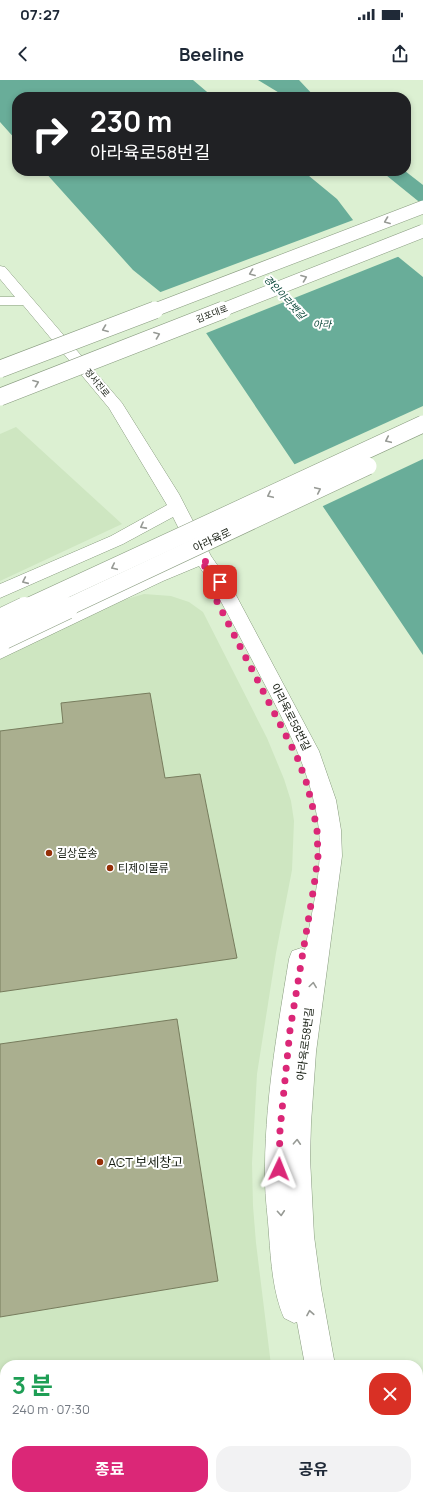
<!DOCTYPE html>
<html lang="ko">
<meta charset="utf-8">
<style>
:root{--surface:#fff;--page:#f2f2f3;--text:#1f2937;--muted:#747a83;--accent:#db2777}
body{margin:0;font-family:Manrope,"Noto Sans KR",sans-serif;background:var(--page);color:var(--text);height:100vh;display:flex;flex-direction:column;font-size:15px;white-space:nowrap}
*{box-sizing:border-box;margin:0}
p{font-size:13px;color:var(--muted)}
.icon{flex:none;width:22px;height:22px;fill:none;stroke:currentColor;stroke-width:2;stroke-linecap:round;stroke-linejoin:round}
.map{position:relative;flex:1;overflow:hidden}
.details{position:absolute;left:0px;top:1280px;width:423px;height:140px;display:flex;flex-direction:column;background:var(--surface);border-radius:16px 16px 0 0;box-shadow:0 2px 6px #0003}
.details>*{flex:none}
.hud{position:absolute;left:12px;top:12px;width:399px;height:84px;border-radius:16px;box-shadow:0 2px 6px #0003;background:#202124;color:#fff;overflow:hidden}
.pin{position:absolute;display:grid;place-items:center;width:34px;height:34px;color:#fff;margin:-17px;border-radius:8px;box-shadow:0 2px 6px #0006}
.me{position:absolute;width:44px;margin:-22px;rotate:2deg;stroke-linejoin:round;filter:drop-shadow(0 0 3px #0008)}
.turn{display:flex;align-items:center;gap:14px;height:84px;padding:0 12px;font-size:18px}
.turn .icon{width:52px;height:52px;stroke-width:2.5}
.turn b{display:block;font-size:28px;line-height:34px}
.round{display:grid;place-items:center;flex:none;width:42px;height:42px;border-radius:16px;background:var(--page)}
.overview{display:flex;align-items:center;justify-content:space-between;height:68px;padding:0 12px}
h1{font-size:24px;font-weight:700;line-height:30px;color:#1e9e55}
.primary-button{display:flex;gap:8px;margin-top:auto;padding:8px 12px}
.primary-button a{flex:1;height:46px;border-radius:16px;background:var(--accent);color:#fff;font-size:16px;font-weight:700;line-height:46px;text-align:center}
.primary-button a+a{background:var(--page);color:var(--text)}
.status{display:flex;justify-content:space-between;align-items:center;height:28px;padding:0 20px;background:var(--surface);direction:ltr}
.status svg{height:11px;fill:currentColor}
header{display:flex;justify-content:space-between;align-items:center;height:52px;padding:0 12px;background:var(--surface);font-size:18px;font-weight:700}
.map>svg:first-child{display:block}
.built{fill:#cee6c1}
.water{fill:#69ad99}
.pier{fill:#dcf0d2}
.building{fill:#aaaf8f;stroke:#777c5d}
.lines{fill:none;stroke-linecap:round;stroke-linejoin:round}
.minor-casing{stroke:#889b7f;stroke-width:1}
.minor{fill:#fff;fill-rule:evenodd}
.minor-bridge-far1-casing{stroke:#889b7f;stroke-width:18;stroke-linecap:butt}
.minor-bridge-casing{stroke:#889b7f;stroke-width:23;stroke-linecap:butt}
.major-bridge-far1-casing{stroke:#889b7f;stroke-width:14;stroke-linecap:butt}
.major-bridge-casing{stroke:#889b7f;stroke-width:18;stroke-linecap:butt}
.minor-bridge-far1{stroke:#fff;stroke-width:17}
.minor-bridge{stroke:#fff;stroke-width:22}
.major-bridge-far1{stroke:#fff;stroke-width:13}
.major-bridge{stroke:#fff;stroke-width:17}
.oneway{stroke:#979a95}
.route{stroke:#db2777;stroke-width:7;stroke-dasharray:0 12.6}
.poi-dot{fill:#952f07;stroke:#fff;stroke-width:1.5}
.labels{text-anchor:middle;stroke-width:4;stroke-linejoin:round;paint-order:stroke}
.far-street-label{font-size:9px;fill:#171e13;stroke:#fff}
.far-water-label{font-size:10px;font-style:italic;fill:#0c483a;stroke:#fff}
.street-label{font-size:11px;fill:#171e13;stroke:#fff}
.poi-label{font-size:11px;fill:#171e13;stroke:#fff;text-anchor:start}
.near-poi-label{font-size:13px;fill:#171e13;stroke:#fff;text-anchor:start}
</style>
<div class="status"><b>07:27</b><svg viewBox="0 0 49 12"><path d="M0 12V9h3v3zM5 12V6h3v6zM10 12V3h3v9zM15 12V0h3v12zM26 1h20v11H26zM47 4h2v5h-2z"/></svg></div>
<header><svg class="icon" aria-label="back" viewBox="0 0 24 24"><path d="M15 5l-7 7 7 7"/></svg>Beeline<svg class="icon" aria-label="share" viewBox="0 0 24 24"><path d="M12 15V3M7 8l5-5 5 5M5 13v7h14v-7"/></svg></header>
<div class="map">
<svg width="423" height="1420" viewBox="0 0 423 1420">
<rect width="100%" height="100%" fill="#dcf0d2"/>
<g class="built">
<polygon points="16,347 122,444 0,501 0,354"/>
<polygon points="144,514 171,516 189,522 203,532 267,658 284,699 291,721 294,741 292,790 276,873 257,994 254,1048 252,1083 253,1126 256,1163 271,1285 5,1285 5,1415 109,1415 83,1420 0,1420 0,577 113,523"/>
</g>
<g class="water">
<polygon points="0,0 193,0 213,17 17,17 17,61 0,42"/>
<polygon points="258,0 299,0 315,17 286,17"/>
<polygon points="44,91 303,91 337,119 353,140 423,197 423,575 200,244 133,190"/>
<polygon points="381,91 405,91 423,105 423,125"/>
</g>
<g class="pier">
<polygon points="356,139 400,176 204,254 199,246 158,213"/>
<polygon points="423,326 423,379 321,427 293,385"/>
</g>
<g class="building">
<polygon points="150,613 165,698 200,694 237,878 0,912 0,651 63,643 61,623"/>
<polygon points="177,939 218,1201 0,1237 0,964"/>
</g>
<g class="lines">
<defs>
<g id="minor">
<path d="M0 186 5 187 122 323 179 414 211 476 229 502 319 671 336 720 341 750 342 776 316 972 311 1043 310 1078 314 1156 321 1208 335 1285H305L297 1242 294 1243 284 1238C273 1213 271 1182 269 1155 268 1137 265 1118 265 1100 264 1026 277 952 289 879L292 871 301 868 305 870C312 831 323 790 319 750 312 687 278 631 250 576 234 546 219 515 199 486L163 501 0 579V564L149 493 192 475 173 437 123 464 0 518V504L111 456 167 425 109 328 23 225H0V217H15L0 199Z"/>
<polygon points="245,1415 300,1415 298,1420 243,1420"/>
<polygon points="315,1415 347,1415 349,1420 317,1420"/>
</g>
</defs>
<use href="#minor" class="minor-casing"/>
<use href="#minor" class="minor"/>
<defs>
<g id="minor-bridge-far1">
<polyline points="23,529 423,344"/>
<polyline points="64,529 368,386"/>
</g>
<g id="minor-bridge">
<polyline points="0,540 25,528"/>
<polyline points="4,558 67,528"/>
</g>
<g id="major-bridge-far1">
<polyline points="152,231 423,127"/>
<polyline points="220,231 423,151"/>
</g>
<g id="major-bridge">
<polyline points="0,289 155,230"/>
<polyline points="0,317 223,230"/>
</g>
</defs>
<use href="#minor-bridge-far1" class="minor-bridge-far1-casing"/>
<use href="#minor-bridge" class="minor-bridge-casing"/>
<use href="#major-bridge-far1" class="major-bridge-far1-casing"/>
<use href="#major-bridge" class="major-bridge-casing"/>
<use href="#minor-bridge-far1" class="minor-bridge-far1"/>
<use href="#minor-bridge" class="minor-bridge"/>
<use href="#major-bridge-far1" class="major-bridge-far1"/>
<use href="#major-bridge" class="major-bridge"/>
</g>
<defs><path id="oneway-chevron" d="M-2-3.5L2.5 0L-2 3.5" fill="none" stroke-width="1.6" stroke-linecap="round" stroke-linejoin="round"/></defs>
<g class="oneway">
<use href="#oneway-chevron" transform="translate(387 141) rotate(159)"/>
<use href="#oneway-chevron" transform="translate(252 193) rotate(159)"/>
<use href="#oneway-chevron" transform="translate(304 198) rotate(-21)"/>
<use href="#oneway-chevron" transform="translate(105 249) rotate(159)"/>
<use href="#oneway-chevron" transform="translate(157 255) rotate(-21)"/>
<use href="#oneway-chevron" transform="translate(36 303) rotate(-21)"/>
<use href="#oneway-chevron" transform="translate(388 360) rotate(155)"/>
<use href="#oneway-chevron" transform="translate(318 410) rotate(-25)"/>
<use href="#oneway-chevron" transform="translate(270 415) rotate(155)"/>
<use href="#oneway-chevron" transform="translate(143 446) rotate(152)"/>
<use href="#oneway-chevron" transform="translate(114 487) rotate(155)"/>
<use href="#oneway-chevron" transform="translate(25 501) rotate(156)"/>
<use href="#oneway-chevron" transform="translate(313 905) rotate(-82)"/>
<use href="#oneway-chevron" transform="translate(297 1062) rotate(-87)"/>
<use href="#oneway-chevron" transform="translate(281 1133) rotate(86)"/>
<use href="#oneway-chevron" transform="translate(310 1233) rotate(-100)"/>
</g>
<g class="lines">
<polyline class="route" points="220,502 203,478 209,506 297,677 306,701 312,724 317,750 318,776 314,806 290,950 280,1050 279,1089"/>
</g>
<g class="poi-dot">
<circle cx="49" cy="773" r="4"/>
<circle cx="110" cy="788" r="4"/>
<circle cx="100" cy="1082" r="4"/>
</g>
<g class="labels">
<g class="far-street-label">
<text transform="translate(212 234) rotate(-21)" y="3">김포대로</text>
<text transform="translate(97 303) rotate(51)" y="3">정서진로</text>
</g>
<g class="far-water-label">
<text transform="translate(285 217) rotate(47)" y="4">경인아라뱃길</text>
<text x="322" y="248">아라</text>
</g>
<g class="street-label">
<text transform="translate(212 460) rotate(-25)" y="4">아라육로</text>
<text transform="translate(291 637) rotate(63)" y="4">아라육로58번길</text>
<text transform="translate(305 964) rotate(-83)" y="4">아라육로58번길</text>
</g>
<g class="poi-label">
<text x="57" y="777">길상운송</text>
<text x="118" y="792">티제이물류</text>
</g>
<g class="near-poi-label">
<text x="108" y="1087">ACT 보세창고</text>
</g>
</g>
</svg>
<div class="pin" style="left:220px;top:502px;background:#d93025"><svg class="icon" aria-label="arrive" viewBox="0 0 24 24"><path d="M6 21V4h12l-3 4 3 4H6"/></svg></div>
<svg class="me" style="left:279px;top:1089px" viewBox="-20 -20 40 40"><path d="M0-17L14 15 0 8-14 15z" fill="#db2777" stroke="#fff" stroke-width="4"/></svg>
<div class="hud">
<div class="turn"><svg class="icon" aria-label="right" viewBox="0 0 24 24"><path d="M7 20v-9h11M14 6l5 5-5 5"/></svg><div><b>230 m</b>아라육로58번길</div></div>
</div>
<section class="details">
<div class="overview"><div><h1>3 분</h1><p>240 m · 07:30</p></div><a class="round" style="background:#d93025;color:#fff"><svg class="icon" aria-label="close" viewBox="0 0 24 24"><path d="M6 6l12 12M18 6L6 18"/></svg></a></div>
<div class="primary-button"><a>종료</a><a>공유</a></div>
</section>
</div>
